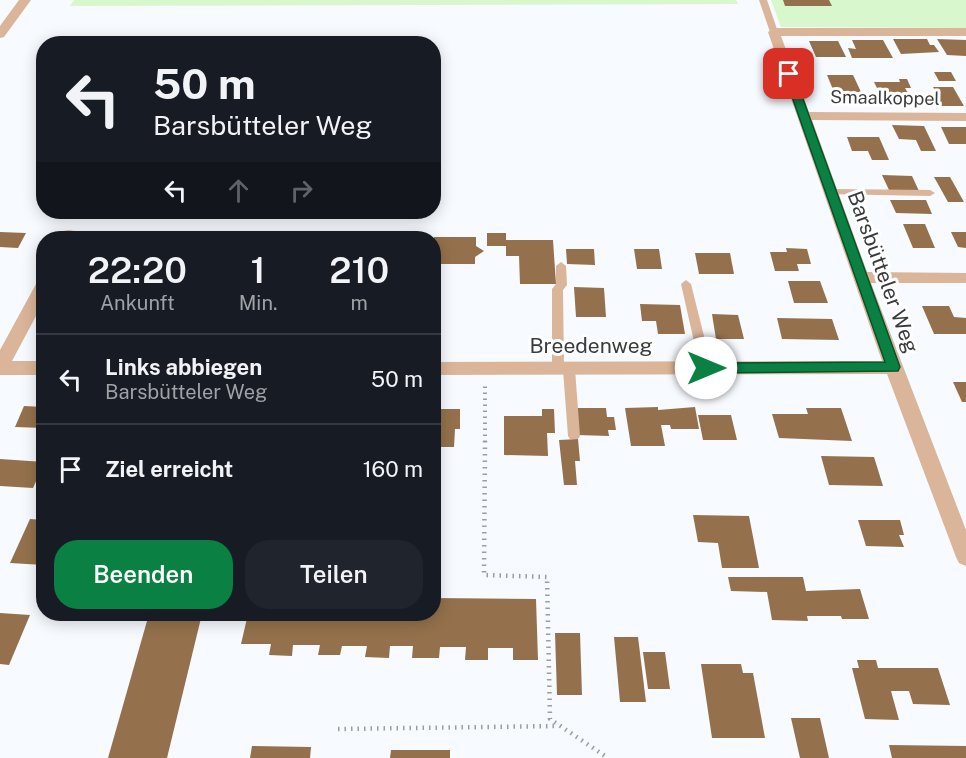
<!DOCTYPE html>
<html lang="de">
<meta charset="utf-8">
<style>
:root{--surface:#171b24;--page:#20242c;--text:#f1f3f6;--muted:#9ea1a6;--line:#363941;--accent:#0b8043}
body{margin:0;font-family:"Public Sans",sans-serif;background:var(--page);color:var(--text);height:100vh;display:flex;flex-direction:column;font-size:22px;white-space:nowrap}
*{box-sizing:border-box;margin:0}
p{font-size:20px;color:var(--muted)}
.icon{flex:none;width:33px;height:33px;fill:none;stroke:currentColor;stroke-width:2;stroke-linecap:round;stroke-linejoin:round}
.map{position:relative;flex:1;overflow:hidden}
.panel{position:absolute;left:36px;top:231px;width:405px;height:390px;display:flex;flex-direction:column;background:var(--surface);border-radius:24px;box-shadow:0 3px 15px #0003}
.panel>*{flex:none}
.top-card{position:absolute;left:36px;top:36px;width:405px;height:183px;border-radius:24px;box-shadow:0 3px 15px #0003;background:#171b24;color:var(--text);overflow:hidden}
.pin{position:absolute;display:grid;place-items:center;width:51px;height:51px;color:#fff;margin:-26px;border-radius:12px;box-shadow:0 3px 9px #0006}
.me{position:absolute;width:66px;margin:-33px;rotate:90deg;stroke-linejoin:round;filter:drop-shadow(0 0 4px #0008)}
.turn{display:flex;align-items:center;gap:21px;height:126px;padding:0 18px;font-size:27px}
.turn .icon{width:78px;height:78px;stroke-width:2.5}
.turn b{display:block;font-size:42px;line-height:51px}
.lanes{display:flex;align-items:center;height:57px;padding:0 18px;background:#0003;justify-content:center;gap:30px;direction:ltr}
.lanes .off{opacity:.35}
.eta{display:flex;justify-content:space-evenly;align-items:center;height:102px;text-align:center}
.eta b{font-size:36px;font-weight:600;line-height:42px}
.button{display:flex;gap:12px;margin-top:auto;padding:12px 18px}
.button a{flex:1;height:69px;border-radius:24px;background:var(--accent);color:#fff;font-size:24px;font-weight:600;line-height:69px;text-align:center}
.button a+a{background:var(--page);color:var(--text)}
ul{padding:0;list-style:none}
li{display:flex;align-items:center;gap:18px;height:90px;padding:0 18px;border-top:2px solid var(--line)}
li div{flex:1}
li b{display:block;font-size:22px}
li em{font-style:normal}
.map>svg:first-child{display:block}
.green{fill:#d8f7cc}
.building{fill:#94714c}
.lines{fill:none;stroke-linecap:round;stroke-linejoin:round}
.path-far1{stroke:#9b9ea1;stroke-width:4;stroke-dasharray:1.5 4.5;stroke-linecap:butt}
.path{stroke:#9b9ea1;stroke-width:4.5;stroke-dasharray:1.5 5;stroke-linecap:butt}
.service{fill:#dab599;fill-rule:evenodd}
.minor{fill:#dab599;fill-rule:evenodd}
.route{fill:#0b8043;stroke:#07532c;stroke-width:1.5}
.labels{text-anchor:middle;stroke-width:6;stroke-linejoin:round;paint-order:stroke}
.far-street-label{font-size:18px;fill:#3a3b3d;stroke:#fff}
.street-label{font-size:21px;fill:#3a3b3d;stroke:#fff}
</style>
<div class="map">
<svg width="966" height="758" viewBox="0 0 966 758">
<rect width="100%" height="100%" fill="#f7fafe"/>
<g class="green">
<polygon points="74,0 736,0 738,4 70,6"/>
<polygon points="771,0 966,0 966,28 781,27"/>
</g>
<g class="building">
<polygon points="783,0 829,0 832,6 785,6"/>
<polygon points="893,39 927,39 930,45 934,45 939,52 901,54"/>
<polygon points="937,39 966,40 966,56 947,55"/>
<polygon points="852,40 883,40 893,58 852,58 848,48 856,49"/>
<polygon points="809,41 838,41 846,57 816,57"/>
<polygon points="934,72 951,72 956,81 939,81"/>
<polygon points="827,75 853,75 861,92 834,92"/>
<polygon points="899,79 907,79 911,88 905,88 912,100 883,100 874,82 900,82"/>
<polygon points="933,87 953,87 964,106 927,106 920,94 937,94"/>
<polygon points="892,125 924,126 936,151 921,151 916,140 899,139"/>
<polygon points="941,127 966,127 966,144 949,144"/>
<polygon points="847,137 879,137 889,160 872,160 868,151 852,151"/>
<polygon points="882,175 912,176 919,191 889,190"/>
<polygon points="934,177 950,177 964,202 948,202"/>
<polygon points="890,200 926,200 932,214 896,213"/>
<polygon points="903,224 925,224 935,248 913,248"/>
<polygon points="121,231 154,232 151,238 117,238"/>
<polygon points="0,232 26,233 18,248 0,247"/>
<polygon points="951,232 966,232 966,248 958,247"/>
<polygon points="487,233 506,233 506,240 553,240 556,284 520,284 519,256 506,256 506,246 487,246"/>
<polygon points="434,237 476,237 476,246 484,251 475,257 475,264 434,264"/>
<polygon points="786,248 807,249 811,264 797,264 799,271 775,271 770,252 787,252"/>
<polygon points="566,249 594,249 595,265 567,264"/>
<polygon points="634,249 659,249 662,269 637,269"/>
<polygon points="695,253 730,253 734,274 699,274"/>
<polygon points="788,281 820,281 828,303 794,303"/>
<polygon points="574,287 604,288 606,317 576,317"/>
<polygon points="640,304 680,305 685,334 658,334 656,321 642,321"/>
<polygon points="922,306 949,306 954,317 966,318 966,334 934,334"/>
<polygon points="712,314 738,315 744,339 716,339"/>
<polygon points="777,318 832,319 839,340 782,339"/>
<polygon points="953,382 966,382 966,402 962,402"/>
<polygon points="24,406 44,407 44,428 15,427"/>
<polygon points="658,407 658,410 695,407 699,429 671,429 670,425 661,425 665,446 631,446 625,408"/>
<polygon points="575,408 606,408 607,417 614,417 616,430 608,430 609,436 577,435"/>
<polygon points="806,408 841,408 852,441 779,438 772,414 808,414"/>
<polygon points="434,409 460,409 460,429 455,429 454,447 434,447"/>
<polygon points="542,409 554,409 555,433 547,433 548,456 504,455 504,416 542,416"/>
<polygon points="698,415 731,415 737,440 703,440"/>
<polygon points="578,439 580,461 575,461 577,485 564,485 559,440"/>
<polygon points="821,456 874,457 883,486 829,485"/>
<polygon points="0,459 44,462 44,464 33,488 0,486"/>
<polygon points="693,515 749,516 759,568 722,568 718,543 698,542"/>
<polygon points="30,519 44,520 44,565 10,563"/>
<polygon points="858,520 900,520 904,535 899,535 904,547 866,546"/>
<polygon points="728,577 803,577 806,591 860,589 869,619 842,619 841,616 807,616 808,621 772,620 767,592 731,591"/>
<polygon points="434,598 536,599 538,660 513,660 513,648 488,648 488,660 465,660 466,647 440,647 439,658 412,658 413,646 390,646 389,658 365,657 367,646 342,646 340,655 318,655 320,645 293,645 292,656 269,655 271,644 241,644 248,614 434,614"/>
<polygon points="0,613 30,615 9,665 0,664"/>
<polygon points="149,614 202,614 167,758 108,758"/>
<polygon points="555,633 580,633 582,695 557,695"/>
<polygon points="614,637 638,637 646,702 620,702"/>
<polygon points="643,652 665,652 670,689 648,689"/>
<polygon points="857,660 876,660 878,668 938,668 950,705 913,704 909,691 891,691 899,720 865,719 852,668 859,668"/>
<polygon points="701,664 741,664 743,673 753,673 765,738 712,738"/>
<polygon points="791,718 820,718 829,758 800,758"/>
<polygon points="889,745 966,746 966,758 892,758"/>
<polygon points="252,746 311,747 310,758 250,758"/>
<polygon points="391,750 450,750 450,758 390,758"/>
</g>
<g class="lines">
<polyline class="path-far1" points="485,442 485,386"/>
<g class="path">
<polyline points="485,441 484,575 547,577 550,719 608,758"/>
<polyline points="338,729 559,726"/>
</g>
<g class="service">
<polygon points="759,0 767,0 778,32 777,34 770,32"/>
<polygon points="831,189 930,190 935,193 930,196 827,194 827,190"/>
<polygon points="561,262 566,266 567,285 563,290 564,367 569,365 575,369 580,436 578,439 570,439 568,436 563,370 558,373 552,369 552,289 556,284 556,266"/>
<polygon points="686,280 691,284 712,368 706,372 700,368 681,284"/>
</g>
<g class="minor">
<polygon points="19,0 31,0 4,37 0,38 0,26"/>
<polygon points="774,28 966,28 966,36 781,36 809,112 966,113 966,121 812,120 867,272 966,273 966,283 871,283 966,530 966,566 959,563 956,557 887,374 434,375 434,362 882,361 768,32"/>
<polygon points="69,230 75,231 75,238 61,238 63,231"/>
<polygon points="44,279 44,301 12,361 44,361 44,375 0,375 0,350 36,284 38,280"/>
</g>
</g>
<polygon class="route" points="789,71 794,74 900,367 898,371 706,373 699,368 706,363 885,362 784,74"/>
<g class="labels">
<g class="far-street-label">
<text transform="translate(885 98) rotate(1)" y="6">Smaalkoppel</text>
</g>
<g class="street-label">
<text transform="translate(883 272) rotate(70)" y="7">Barsbütteler Weg</text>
<text x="591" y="353">Breedenweg</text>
</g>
</g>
</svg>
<div class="pin" style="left:789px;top:74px;background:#d93025"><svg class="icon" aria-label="arrive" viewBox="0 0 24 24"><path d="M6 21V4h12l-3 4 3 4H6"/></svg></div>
<svg class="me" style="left:706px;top:368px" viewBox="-20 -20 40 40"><circle r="19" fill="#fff"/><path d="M0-13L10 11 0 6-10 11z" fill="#0b8043"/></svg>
<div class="top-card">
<div class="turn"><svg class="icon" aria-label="left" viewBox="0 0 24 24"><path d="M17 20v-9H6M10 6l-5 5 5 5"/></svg><div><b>50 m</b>Barsbütteler Weg</div></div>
<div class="lanes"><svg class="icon" aria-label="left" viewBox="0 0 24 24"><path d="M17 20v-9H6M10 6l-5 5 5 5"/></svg><svg class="icon off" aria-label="ahead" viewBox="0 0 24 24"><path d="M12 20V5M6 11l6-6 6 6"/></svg><svg class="icon off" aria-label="right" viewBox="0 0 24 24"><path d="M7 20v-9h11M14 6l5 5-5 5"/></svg></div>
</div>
<section class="panel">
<div class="eta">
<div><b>22:20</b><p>Ankunft</p></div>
<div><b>1</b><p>Min.</p></div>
<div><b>210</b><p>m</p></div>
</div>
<ul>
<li><svg class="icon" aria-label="left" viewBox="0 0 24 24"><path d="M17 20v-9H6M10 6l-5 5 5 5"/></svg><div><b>Links abbiegen</b><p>Barsbütteler Weg</p></div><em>50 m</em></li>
<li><svg class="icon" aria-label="arrive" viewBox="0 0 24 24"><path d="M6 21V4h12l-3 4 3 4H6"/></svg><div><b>Ziel erreicht</b></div><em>160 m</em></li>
</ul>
<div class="button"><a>Beenden</a><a>Teilen</a></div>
</section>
</div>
